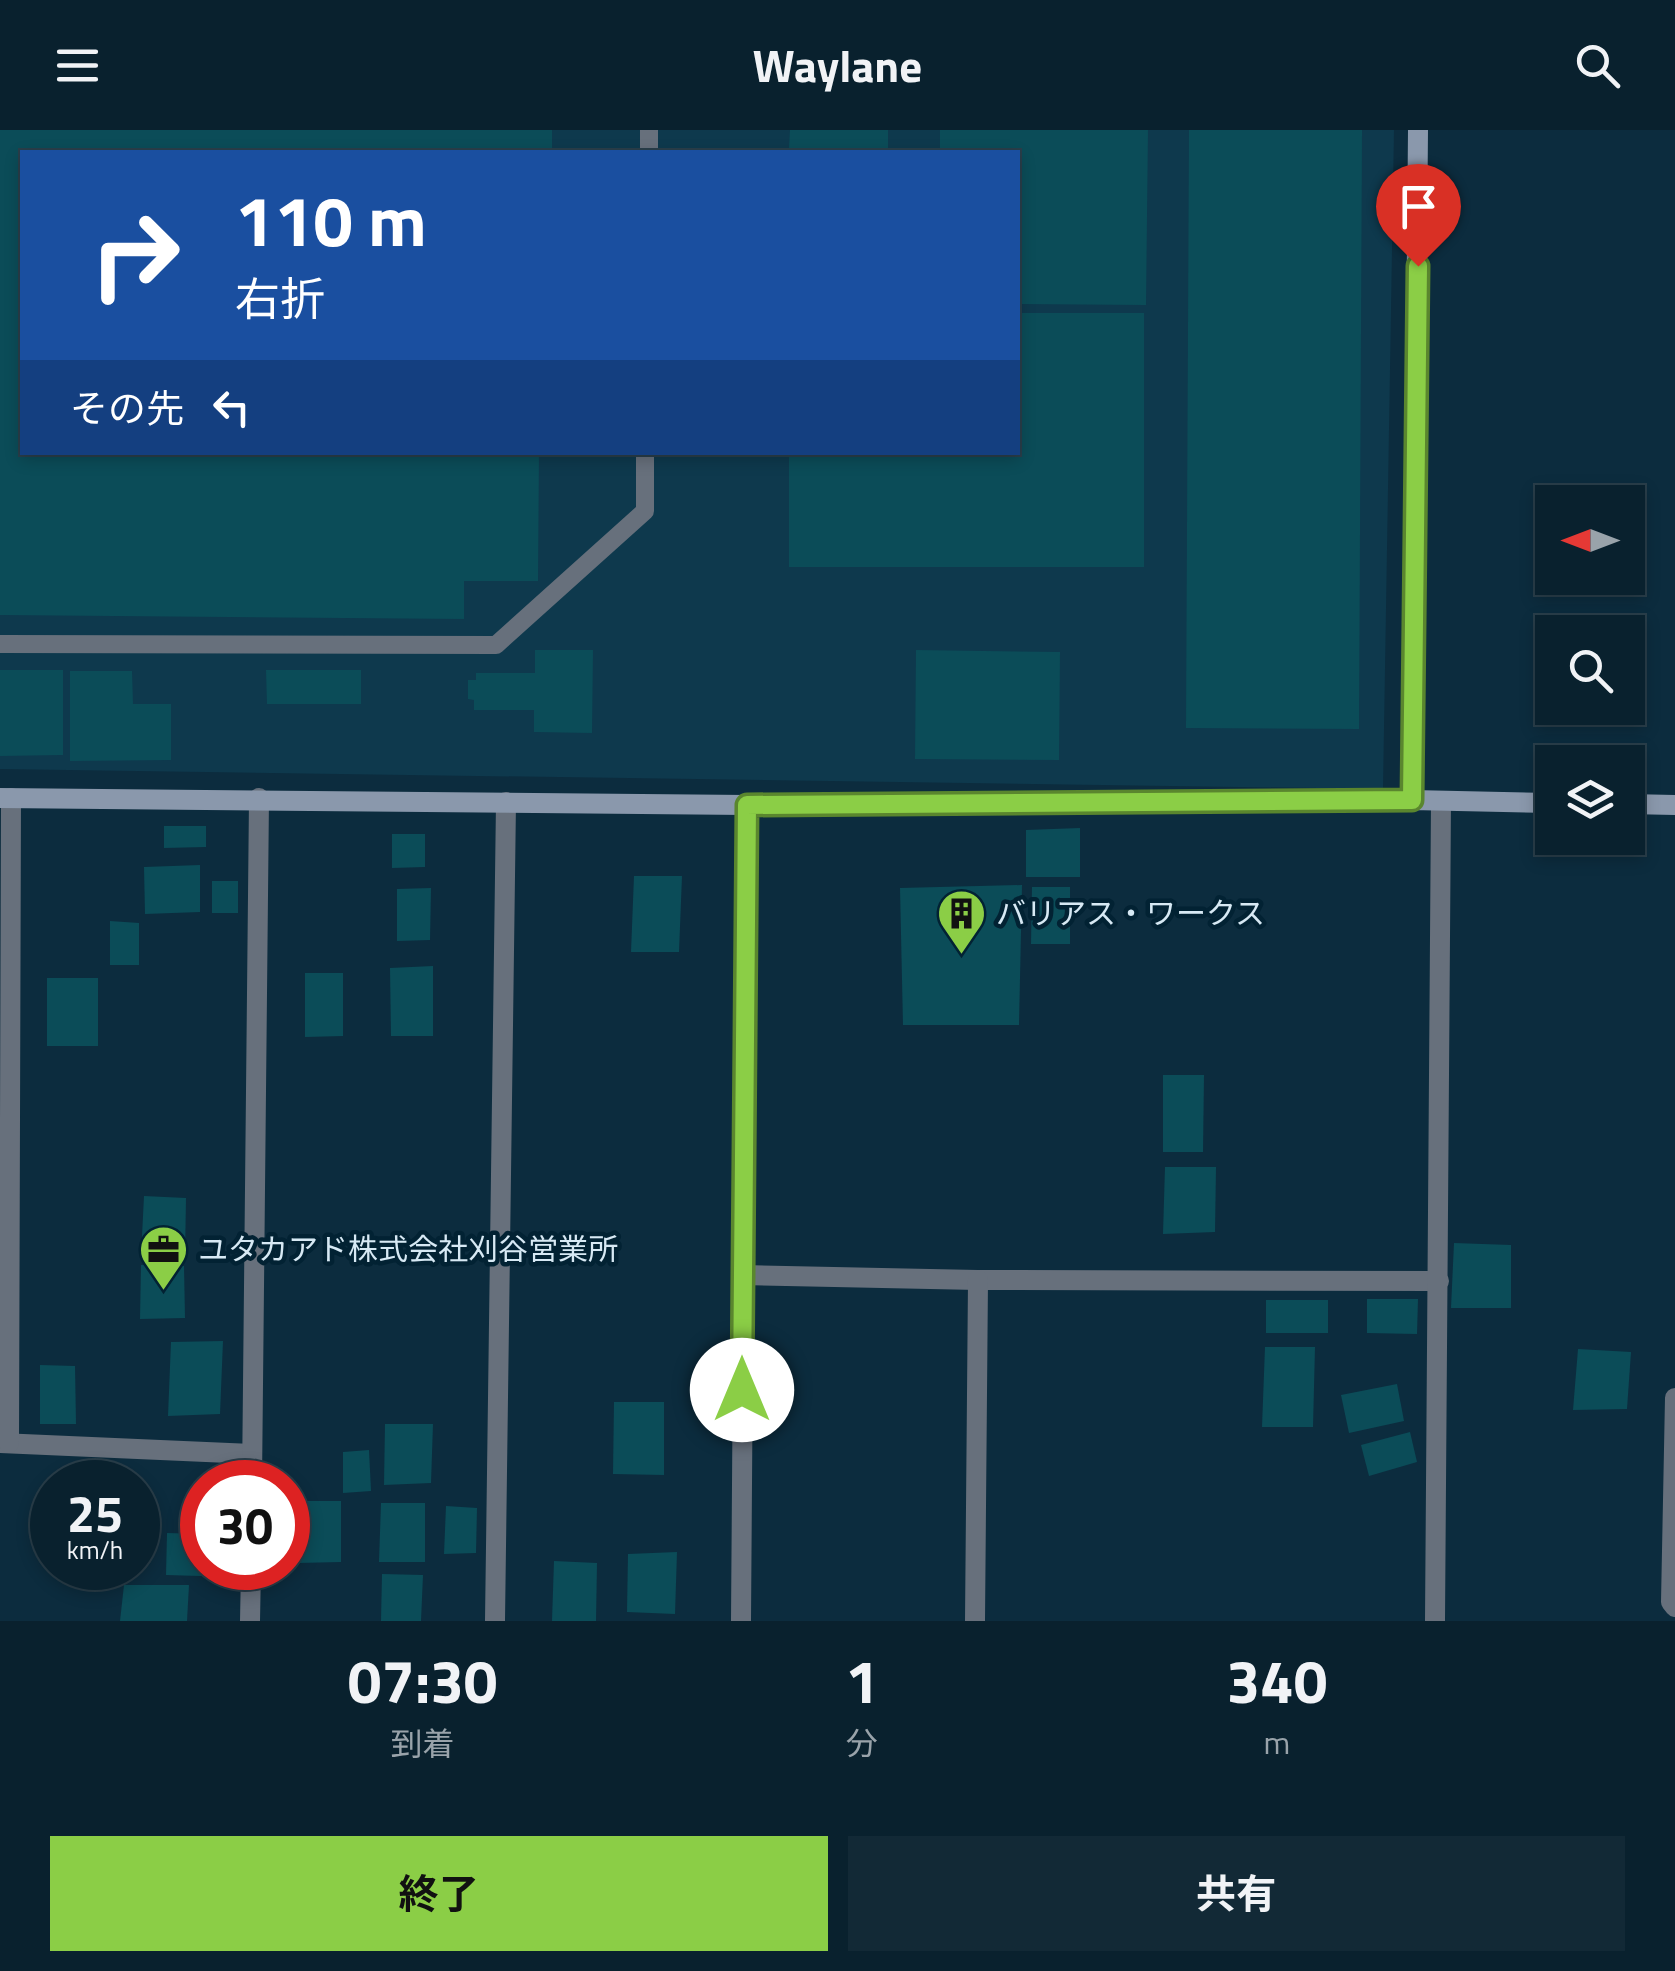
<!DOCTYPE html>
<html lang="ja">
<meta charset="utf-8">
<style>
:root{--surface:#09212e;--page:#122936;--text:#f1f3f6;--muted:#99a3aa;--line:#293e4a;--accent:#8bce46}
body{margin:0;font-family:"Titillium Web","Noto Sans JP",sans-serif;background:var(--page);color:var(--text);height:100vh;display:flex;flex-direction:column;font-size:38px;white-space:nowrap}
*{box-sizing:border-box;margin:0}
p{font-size:32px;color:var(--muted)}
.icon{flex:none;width:55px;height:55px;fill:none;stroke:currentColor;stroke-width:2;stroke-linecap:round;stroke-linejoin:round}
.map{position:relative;height:1491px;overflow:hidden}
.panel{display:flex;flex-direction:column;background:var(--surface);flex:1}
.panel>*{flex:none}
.guide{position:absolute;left:20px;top:20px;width:1000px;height:305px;border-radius:0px;box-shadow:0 5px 15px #0003,0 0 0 2px var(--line);background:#1a4fa0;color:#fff;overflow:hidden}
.needle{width:65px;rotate:270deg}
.buttons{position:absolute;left:1535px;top:355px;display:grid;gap:20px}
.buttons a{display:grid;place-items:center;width:110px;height:110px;border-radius:0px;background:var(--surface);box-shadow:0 5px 15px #0003,0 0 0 2px var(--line);font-size:50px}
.speed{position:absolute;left:30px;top:1330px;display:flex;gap:20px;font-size:50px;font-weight:700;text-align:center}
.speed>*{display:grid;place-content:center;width:130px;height:130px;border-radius:50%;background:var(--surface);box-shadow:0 5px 15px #0003,0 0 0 2px var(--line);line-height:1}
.speed small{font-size:25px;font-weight:400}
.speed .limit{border:15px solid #d22;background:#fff;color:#111}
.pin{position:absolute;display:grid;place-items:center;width:85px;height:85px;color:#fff;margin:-102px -42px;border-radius:50% 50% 50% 0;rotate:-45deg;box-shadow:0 0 10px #0007}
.pin .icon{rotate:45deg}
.me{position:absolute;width:110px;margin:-55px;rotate:0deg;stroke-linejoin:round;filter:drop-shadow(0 0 8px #0008)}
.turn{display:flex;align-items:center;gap:35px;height:210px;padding:0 50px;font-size:45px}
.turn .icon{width:130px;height:130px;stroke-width:2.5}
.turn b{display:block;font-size:70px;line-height:85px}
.then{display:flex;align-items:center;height:95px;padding:0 50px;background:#0003;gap:20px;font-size:38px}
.eta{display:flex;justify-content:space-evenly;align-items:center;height:170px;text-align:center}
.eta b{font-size:60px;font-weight:700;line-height:70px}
.action{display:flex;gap:20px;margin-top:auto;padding:20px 50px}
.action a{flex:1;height:115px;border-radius:0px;background:var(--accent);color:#111;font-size:40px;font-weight:700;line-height:115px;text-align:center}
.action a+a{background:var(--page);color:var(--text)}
header{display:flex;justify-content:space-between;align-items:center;height:130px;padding:0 50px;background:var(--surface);font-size:45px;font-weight:700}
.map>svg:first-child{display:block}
.built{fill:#0e394d;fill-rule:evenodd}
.building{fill:#0b4c58}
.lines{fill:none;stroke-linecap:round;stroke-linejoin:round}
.lane{stroke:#67707c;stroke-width:18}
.street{stroke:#67707c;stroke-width:20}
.secondary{stroke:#8a98ac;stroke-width:20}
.route-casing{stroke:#5a862e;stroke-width:25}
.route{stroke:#8bce46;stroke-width:18}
.labels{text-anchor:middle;stroke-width:9;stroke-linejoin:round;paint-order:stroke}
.poi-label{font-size:30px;fill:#d7e9f4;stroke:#022233;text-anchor:start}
</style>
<header><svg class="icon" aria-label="menu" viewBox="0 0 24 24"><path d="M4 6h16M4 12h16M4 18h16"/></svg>Waylane<svg class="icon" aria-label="search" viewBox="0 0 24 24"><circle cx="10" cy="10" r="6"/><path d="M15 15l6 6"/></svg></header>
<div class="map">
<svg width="1675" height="1491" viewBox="0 0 1675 1491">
<rect width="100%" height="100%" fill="#0c2c3e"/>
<path class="built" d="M0 0H1394L1383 659 0 639ZM22 22H1018V322H22Z"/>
<g class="building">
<polygon points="0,0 552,0 552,22 22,22 22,322 539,322 538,451 464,451 464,489 0,485"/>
<polygon points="790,0 888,0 888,19 878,19 878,22 805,22 805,19 789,18"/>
<polygon points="940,0 1148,0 1146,175 1018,174 1018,22 940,22"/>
<polygon points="1189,0 1362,0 1359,599 1186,598"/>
<polygon points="1018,183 1144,183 1144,437 789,437 789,322 1018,322"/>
<polygon points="535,520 593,520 592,603 534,602 534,580 474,580 474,570 468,569 468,550 476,550 476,543 535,543"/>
<polygon points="916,520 1060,522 1059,630 915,629"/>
<polygon points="0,540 63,540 63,625 0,626"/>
<polygon points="266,540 361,540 361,574 267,574"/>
<polygon points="70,541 132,541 133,574 171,574 171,630 70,631"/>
<polygon points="164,696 206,696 206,717 164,718"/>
<polygon points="1080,698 1080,747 1026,747 1026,700"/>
<polygon points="392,704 425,704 425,737 392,738"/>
<polygon points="200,735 200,782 145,784 144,737"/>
<polygon points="634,746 682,746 679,822 631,822"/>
<rect x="212" y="751" width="26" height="32"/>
<polygon points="1022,755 1019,895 903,895 900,758"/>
<polygon points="1032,757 1070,757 1070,814 1031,814"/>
<polygon points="431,758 430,810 397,811 397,759"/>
<polygon points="110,791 139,793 139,835 110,835"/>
<polygon points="433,836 433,906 391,906 390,838"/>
<polygon points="305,843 343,843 343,906 305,907"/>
<rect x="47" y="848" width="51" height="68"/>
<polygon points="1163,945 1204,945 1203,1022 1163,1022"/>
<polygon points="1165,1037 1216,1037 1215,1102 1163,1104"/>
<polygon points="144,1066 186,1068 185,1126 141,1126"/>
<polygon points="1454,1113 1511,1115 1511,1178 1451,1178"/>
<polygon points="141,1135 184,1136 185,1188 140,1189"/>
<polygon points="1367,1169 1418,1169 1417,1204 1367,1203"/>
<rect x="1266" y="1170" width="62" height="33"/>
<polygon points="223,1211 220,1284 168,1286 171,1212"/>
<polygon points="1265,1217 1315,1217 1313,1297 1262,1297"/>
<polygon points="1578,1219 1631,1222 1627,1279 1573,1280"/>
<polygon points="40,1235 75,1236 76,1294 40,1294"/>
<polygon points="1397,1254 1404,1291 1349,1303 1341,1265"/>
<polygon points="614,1272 664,1272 664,1345 613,1344"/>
<polygon points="385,1294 433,1294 431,1353 384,1355"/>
<polygon points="1410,1302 1417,1332 1369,1346 1361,1315"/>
<polygon points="369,1320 371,1361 343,1363 343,1322"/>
<polygon points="298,1371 341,1371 341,1432 297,1433"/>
<polygon points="381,1373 425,1373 425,1432 379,1432"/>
<polygon points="446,1376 477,1378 476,1423 444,1424"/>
<polygon points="167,1403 202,1404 202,1438 235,1438 234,1447 166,1445"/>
<polygon points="677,1422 675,1484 627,1482 628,1424"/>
<polygon points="554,1431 597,1433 596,1491 552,1491"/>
<polygon points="382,1444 423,1445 421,1491 381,1491"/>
<polygon points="124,1455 189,1455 187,1491 120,1491"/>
</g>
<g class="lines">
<g class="lane">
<polyline points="649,22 649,0"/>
<polyline points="0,514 496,515 645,381 645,322"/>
</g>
<g class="street">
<polyline points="743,1145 978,1150 1439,1151"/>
<polyline points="1675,1268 1671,1472 1675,1477"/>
<polyline points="0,1313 252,1324"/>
<polyline points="9,1313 11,668"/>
<polyline points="252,1352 259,668"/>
<polyline points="250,1491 251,1438"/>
<polyline points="495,1491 506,672"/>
<polyline points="741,1491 747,675"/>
<polyline points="975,1491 978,1150"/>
<polyline points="1435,1491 1441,671"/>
</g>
<g class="secondary">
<polyline points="0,668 747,675 1412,670 1552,673"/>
<polyline points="1412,670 1418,0"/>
<polyline points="1628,674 1675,675"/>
</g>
</g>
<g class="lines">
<defs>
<polyline id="route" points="742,1260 747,675 1412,670 1418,136"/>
</defs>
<use href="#route" class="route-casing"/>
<use href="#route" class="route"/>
</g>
<defs>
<symbol id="building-pin" viewBox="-11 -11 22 30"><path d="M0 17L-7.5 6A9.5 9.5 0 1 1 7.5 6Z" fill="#8bce46" stroke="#022233"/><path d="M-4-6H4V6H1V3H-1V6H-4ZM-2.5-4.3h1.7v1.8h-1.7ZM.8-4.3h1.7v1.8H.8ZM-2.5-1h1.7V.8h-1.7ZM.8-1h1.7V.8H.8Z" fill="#111"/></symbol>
<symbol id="office-pin" viewBox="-11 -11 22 30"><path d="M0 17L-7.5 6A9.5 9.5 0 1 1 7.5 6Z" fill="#8bce46" stroke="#022233"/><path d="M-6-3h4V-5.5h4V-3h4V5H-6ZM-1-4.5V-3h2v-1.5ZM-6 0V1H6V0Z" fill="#111"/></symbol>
</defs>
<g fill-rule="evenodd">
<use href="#building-pin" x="934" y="756" width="55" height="75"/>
<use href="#office-pin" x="136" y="1092" width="55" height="75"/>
</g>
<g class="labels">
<g class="poi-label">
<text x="996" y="794">バリアス・ワークス</text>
<text x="198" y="1130">ユタカアド株式会社刈谷営業所</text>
</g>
</g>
</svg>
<div class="buttons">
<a><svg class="needle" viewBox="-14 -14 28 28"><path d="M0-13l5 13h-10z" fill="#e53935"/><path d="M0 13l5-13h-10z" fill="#99a3aa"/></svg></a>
<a><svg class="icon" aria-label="search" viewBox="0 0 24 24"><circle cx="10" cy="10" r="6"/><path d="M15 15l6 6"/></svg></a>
<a><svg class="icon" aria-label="layers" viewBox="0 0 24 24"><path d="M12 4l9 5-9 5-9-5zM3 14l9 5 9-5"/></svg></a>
</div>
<div class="speed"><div>25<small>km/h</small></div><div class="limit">30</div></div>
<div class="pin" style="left:1418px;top:136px;background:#d93025"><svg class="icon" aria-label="arrive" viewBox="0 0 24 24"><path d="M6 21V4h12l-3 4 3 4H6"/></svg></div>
<svg class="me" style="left:742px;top:1260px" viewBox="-20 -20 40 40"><circle r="19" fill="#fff"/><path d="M0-13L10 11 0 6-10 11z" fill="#8bce46"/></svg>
<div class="guide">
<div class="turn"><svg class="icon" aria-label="right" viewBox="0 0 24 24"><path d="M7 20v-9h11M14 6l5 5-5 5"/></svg><div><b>110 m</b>右折</div></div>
<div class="then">その先<svg class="icon" aria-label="left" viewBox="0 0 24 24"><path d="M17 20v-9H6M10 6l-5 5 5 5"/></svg></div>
</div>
</div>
<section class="panel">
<div class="eta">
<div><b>07:30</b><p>到着</p></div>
<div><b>1</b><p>分</p></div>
<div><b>340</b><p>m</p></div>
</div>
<div class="action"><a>終了</a><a>共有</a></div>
</section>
